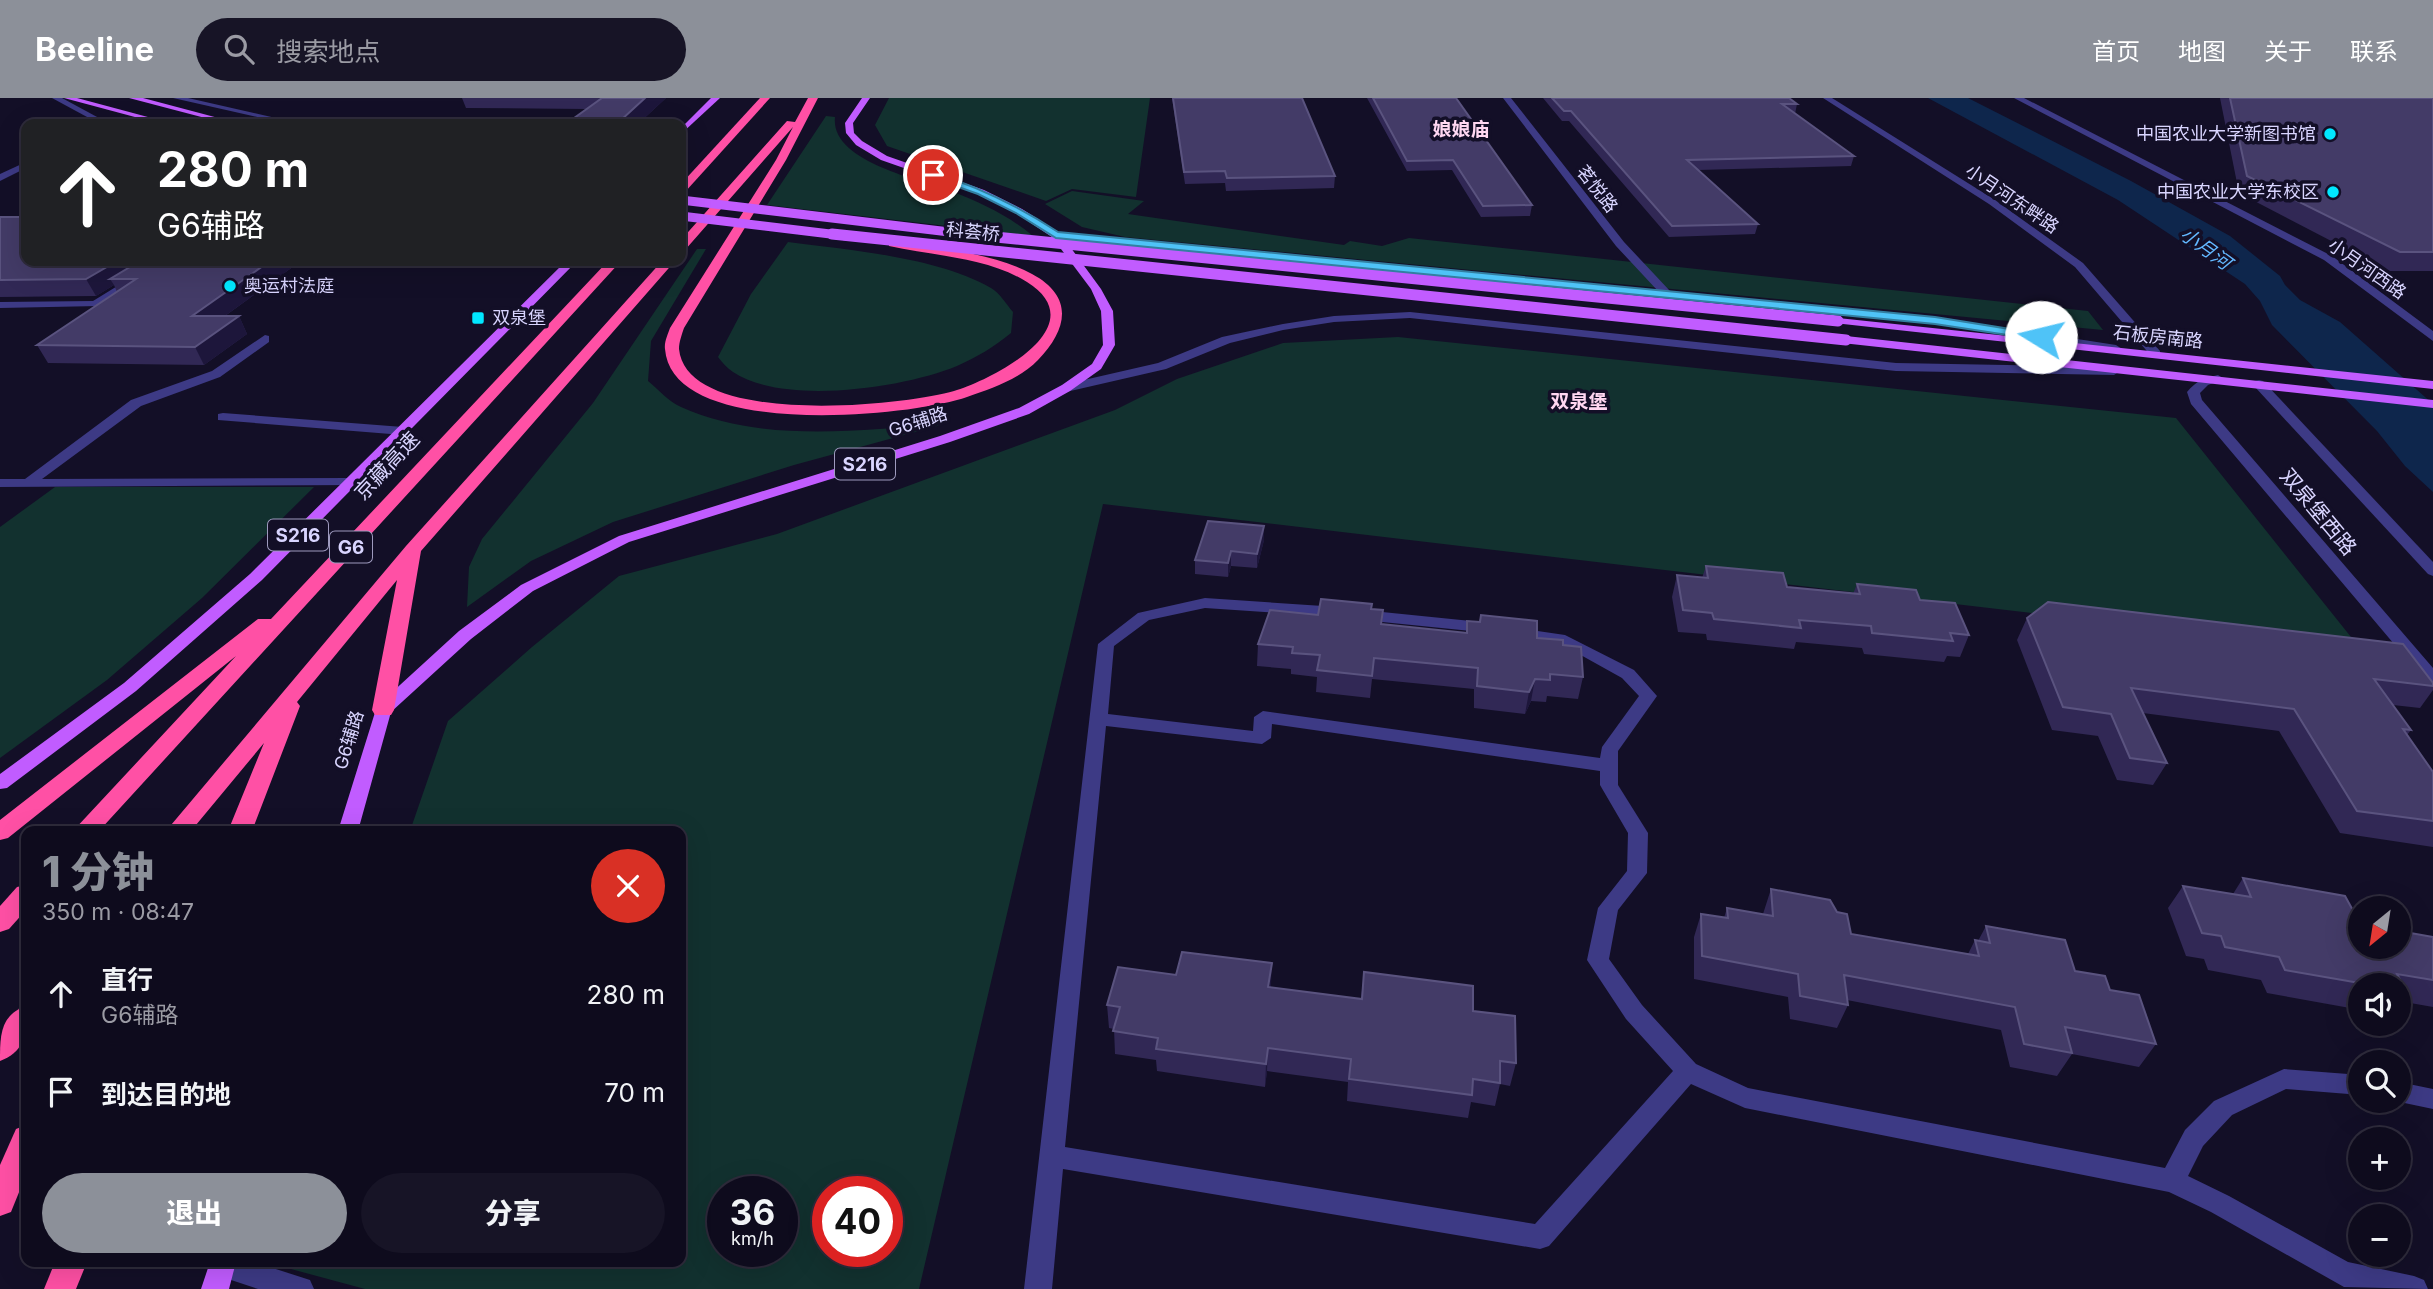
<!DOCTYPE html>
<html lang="zh">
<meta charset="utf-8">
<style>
:root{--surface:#0e0b1d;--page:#171426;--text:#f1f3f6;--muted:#9b9ba4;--line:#2e2b3b;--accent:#8c9099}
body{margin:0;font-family:Inter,"Noto Sans SC",sans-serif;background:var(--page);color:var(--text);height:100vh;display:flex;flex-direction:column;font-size:26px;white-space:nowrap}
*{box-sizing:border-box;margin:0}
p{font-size:23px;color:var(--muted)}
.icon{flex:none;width:38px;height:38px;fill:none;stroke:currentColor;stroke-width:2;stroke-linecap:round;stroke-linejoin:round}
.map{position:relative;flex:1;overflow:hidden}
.details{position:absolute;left:21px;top:728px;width:665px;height:441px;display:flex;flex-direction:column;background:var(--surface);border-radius:14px;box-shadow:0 7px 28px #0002,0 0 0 2px var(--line)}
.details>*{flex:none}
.top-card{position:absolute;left:21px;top:21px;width:665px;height:147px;border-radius:14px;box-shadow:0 7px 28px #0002,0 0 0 2px var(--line);background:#202124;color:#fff;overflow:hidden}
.needle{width:46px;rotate:210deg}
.fabs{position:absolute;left:2348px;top:798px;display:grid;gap:14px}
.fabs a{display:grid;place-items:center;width:63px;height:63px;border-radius:50%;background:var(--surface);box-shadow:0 7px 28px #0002,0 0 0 2px var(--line);font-size:35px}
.speed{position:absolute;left:707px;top:1078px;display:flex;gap:14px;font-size:35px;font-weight:700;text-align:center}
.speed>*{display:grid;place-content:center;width:91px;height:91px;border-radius:50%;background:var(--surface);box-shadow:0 7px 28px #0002,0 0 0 2px var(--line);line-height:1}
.speed small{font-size:18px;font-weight:400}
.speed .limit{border:10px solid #d22;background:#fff;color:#111}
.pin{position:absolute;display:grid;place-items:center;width:60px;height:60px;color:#fff;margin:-30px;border:4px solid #fff;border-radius:50%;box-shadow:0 2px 7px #0007}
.me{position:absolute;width:77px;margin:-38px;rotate:279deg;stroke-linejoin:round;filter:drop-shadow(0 0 5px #0008)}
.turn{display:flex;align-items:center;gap:24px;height:147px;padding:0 21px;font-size:32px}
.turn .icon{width:91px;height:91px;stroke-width:2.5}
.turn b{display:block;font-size:49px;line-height:60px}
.round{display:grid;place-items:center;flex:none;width:74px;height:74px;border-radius:37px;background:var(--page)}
.headline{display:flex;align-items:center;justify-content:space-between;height:119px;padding:0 21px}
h1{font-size:42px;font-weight:800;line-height:52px;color:var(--accent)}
.action{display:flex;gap:14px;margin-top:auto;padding:14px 21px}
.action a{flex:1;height:80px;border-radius:42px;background:var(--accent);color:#fff;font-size:28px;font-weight:800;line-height:80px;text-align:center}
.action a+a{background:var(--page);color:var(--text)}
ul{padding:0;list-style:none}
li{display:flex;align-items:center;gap:21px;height:98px;padding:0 21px}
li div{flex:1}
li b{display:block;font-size:26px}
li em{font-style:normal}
header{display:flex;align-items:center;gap:42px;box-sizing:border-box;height:98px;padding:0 35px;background:var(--accent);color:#fff}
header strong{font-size:33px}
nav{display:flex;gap:38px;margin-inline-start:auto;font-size:24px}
.search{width:490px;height:63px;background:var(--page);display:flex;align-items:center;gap:18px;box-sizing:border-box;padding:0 24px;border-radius:38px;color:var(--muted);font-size:26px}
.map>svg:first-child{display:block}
.green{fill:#12312f;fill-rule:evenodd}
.water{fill:#0e264c}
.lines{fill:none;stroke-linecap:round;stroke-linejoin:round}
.minor{fill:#3d3a85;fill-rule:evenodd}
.major{fill:#c15cff;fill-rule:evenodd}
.highway{fill:#ff50a5;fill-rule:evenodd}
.major-bridge-far1{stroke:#c15cff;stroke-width:9}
.major-bridge{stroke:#c15cff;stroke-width:11}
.wall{fill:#312855}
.shaded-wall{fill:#1d163b}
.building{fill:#433b67;stroke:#5a537f;stroke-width:2}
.route{fill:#4fc3f7;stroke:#337fa1;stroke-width:2}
.poi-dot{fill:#01e7ff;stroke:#130f27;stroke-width:2.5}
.labels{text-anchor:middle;stroke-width:7;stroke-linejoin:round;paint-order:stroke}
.far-poi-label{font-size:18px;fill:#d9d5ff;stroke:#130f27;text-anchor:end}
.far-street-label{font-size:18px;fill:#d9d5ff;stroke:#130f27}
.far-neighbourhood-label{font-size:19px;font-weight:bold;fill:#ffd7f1;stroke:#130f27}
.far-water-label{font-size:19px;font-style:italic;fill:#63b8ff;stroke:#130f27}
.shield{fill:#130f27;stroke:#9e9abe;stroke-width:2}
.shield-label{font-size:19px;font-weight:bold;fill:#d9d5ff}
.street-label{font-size:21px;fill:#d9d5ff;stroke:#130f27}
</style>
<header>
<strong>Beeline</strong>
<div class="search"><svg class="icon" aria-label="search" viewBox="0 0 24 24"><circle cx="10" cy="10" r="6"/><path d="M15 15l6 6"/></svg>搜索地点</div>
<nav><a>首页</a><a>地图</a><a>关于</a><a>联系</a></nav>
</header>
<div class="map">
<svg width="2433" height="1191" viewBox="0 0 2433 1191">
<rect width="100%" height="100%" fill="#130f27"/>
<g class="green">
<polygon points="889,0 1150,0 1136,99 1072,91 1046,103 887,48 875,27"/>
<path d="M826 18 835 19C830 64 919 81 953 94 982 105 1009 118 1033 138L767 107Z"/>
<polygon points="1072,93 1144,103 1128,116 1344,147 1350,143 1382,148 1409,140 2088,213 2103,232 1125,139 1082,129 1045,106"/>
<path d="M788 144C849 152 937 159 991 190 1000 195 1006 206 1013 214L1011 235C994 249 977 259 957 268 904 290 783 308 733 274 727 270 722 264 718 259L751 196Z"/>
<path d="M697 151H706L651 243 648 283C658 291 669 304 681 309 762 345 855 332 941 327L794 367 613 424 531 463 467 509 469 469 482 441 593 305Z"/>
<path d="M1398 239 2176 320 2363 554 1103 406 919 1191H365L265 1164H681V733H410L448 623 532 549 619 478 777 436 1115 312 1177 281 1283 245ZM723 1094H782V1153H723ZM828 1094H887V1153H828Z"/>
<polygon points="55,389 314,389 202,500 107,582 0,660 0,429"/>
</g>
<polygon class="water" points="1928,0 1968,0 2131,83 2230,138 2280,178 2285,187 2300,202 2340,224 2433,306 2433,394 2405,368 2377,333 2272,227 2260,203 2245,186 2118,102"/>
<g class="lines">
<g class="minor">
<polygon points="52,0 62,0 110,26 100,26"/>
<polygon points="173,0 188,0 302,26 288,26"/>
<polygon points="1503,0 1511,0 1624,144 1670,193 1935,219 2116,247 2122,251 2116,255 1935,225 1056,140 1051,137 1056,134 1657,192 1616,148"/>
<polygon points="1823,0 1832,0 1995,102 2083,165 2160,253 2160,259 2152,259 2075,169 1989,106"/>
<polygon points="2014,0 2024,0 2332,158 2433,233 2433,243 2324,162"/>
<polygon points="26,64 26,70 0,83 0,76"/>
<polygon points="158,163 170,163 99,208 0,210 0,204 93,203"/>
<polygon points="1410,214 1896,265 2114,269 2120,273 2114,277 1896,273 1410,220 1334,224 1283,232 1230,245 1166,271 1066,294 1060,290 1062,287 1158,265 1222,239 1283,226 1334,218"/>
<polygon points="265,237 269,238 269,244 220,279 141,308 42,381 352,380 357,381 357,387 0,389 0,381 25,381 131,302 212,273"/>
<path d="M2218 277 2224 281 2208 287 2200 295 2202 302 2433 570V586L2427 585 2191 306 2187 294C2196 283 2204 280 2218 277Z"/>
<polygon points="2259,282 2263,283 2433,464 2433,478 2428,476 2255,289 2255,283"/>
<polygon points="223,315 403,329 410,333 403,337 218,322 218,316"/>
<path d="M1205 500 1323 508 1471 523 1565 537 1634 572 1657 598 1618 653V687L1648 735 1647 775 1618 812 1609 861 1642 907 1696 966 1748 990 2165 1070 2185 1032 2214 1003 2284 971 2361 977V997L2286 991 2232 1017 2203 1048 2188 1078 2229 1098 2348 1164 2414 1178 2424 1182 2428 1191 2344 1189 2211 1114 2169 1094 1745 1010 1691 986 1549 1148 1540 1151 1063 1071 1052 1191H1024L1098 546 1138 515ZM1205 510 1323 518 1471 533 1561 546 1622 580 1639 598 1602 649 1600 660 1263 613 1254 619 1253 633 1108 616 1114 548 1149 522ZM1272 626 1600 673V687L1628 735 1627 773 1598 810 1587 862 1626 921 1673 973 1535 1126 1065 1049 1106 628 1262 646 1271 640Z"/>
<polygon points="2399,984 2433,991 2433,1011 2395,1003 2399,1003"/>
<polygon points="210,1164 254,1164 310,1182 314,1191 258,1191 213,1176"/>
</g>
<g class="major">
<polygon points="64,0 77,0 174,26 161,26"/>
<polygon points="129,0 143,0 241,26 228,26"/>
<polygon points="711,0 720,0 681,36 681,30"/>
<polygon points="862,0 870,0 853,25 854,35 862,43 887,58 984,92 1022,111 1060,135 1101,191 1113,213 1115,247 1101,271 1070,293 1029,316 950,344 629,444 533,493 471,541 391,614 358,733 338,733 377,608 459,533 521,487 619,438 940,338 1019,310 1062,287 1092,266 1103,247 1101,213 1091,191 1052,139 1016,115 978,96 881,62 856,47 846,35 845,25"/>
<polygon points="566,163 577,163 262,482 136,593 7,690 0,691 0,676 124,585 250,476"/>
<polygon points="1838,220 2433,283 2433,291 1834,225 1834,221"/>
<polygon points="1846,238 2433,302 2433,310 1842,245 1840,242"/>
<polygon points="210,1164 236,1164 229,1191 201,1191"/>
</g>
<g class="highway">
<polygon points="760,0 770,0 685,94 681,95 681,86"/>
<path d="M808 0H818L786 62 684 230C682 236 679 244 679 251 687 330 903 308 954 293 992 282 1097 228 1027 184 987 159 933 158 889 148V142L893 141C938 151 991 154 1032 176 1075 199 1067 232 1038 262 1020 281 991 291 967 299 910 319 672 342 665 251 664 244 668 236 670 230L776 62 793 29 685 152 681 153V142L787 23 795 24Z"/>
<polygon points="608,163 621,163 99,733 73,733 236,558 8,740 0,742 0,722 258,521 271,521"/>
<polygon points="662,163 675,163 421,453 394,612 391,617 375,617 372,612 397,482 297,604 300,608 252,733 228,733 264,645 191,733 166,733 406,448"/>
<polygon points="26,787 26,812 9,831 0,834 0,808 17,789"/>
<path d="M26 908C27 932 27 953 0 963 0 938 0 917 26 908Z"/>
<polygon points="26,1027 26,1077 11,1114 0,1118 0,1067 16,1031"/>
<polygon points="55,1164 87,1164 76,1191 44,1191"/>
</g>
<g class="major-bridge-far1">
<polyline points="681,102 983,138"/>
<polyline points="681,118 847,138"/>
</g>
<g class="major-bridge">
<polyline points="832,136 1846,242"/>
<polyline points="966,136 1838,223"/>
</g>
</g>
<g class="wall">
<polygon points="462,0 666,0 638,26 571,26 570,23 587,11 466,10"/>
<polygon points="1172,0 1302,0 1335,78 1334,90 1226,93 1225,85 1185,86"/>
<polygon points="1367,0 1456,0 1532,107 1530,118 1481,119 1452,72 1407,73"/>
<polygon points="1543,0 1789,0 1797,6 1795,16 1854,58 1851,68 1698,72 1758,126 1755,136 1669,139 1569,23 1562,23"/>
<polygon points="2220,0 2433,0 2433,173 2389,173 2239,95"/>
<polygon points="0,119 26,163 301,163 225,218 239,218 247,236 204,267 48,265 37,247 117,194 114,187 96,198 0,199"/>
<polygon points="1264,442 1257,470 1231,468 1228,479 1195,476 1195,462"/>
<polygon points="1706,468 1787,489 1853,496 1857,486 1920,502 1969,537 1960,559 1947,558 1944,564 1864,556 1862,550 1796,544 1794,551 1707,542 1706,536 1678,534 1672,499 1677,477 1702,480"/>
<polygon points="1372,511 1383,512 1382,526 1466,535 1467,523 1479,524 1481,517 1537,540 1563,547 1583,579 1578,601 1547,598 1546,604 1531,603 1525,616 1474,610 1474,591 1372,581 1370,600 1316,594 1317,579 1291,576 1291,571 1257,568 1258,546 1318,517"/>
<polygon points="2027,520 2433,585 2433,592 2420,610 2393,607 2411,632 2407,637 2433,674 2433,749 2340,735 2279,633 2143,615 2167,665 2153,687 2117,682 2098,638 2052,632 2017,542"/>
<polygon points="2243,780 2361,827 2433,839 2433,909 2399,903 2399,887 2361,887 2361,912 2267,895 2261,882 2208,872 2204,861 2186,858 2168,810 2183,788 2233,796"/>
<polygon points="1771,791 1851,836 1968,856 1975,842 1978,843 1986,828 2075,873 2110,892 2156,946 2139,969 2072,956 2057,978 2010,969 2001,932 1847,902 1848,907 1837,930 1790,921 1788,899 1694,881 1694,839 1701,816 1724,820 1727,810 1763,816"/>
<polygon points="1364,874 1473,913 1516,965 1510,988 1500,986 1495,1008 1471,1004 1468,1020 1347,1003 1348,984 1267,973 1265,989 1157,973 1156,962 1115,956 1114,931 1109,930 1107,907 1271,889 1361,901"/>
</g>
<g class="shaded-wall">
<polygon points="645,0 666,0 638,26 620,26 620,23"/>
<polygon points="117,163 153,163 110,181 114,187 96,198 86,181"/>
<polygon points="270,163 301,163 201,235 192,218"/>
<polygon points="239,218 247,236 204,267 195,249"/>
<polygon points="1264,428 1264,442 1257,470 1257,456"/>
<polygon points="1231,453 1231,468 1228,479 1228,465"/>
<polygon points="1535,581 1531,603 1525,616 1529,594"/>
<polygon points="1272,865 1271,888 1267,912 1268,889"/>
<polygon points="1268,950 1267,973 1265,989 1266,966"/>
</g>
<g class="building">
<polygon points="602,0 645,0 620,23 570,23"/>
<polygon points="1173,0 1302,0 1335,78 1227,80 1225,73 1184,74"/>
<polygon points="1373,0 1456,0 1532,107 1483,108 1453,62 1407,63"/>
<polygon points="1552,0 1789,0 1797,6 1782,6 1854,58 1687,62 1758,126 1672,128 1571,13 1564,13"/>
<polygon points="2230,0 2433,0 2433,154 2400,154 2247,78"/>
<polygon points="0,119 26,119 26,163 117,163 86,181 0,182"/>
<polygon points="140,163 270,163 192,218 239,218 195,249 37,247 136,181 110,181"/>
<polygon points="1208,423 1264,428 1257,456 1231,453 1228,465 1195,462"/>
<polygon points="1706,468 1783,475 1787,489 1860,496 1857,486 1916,492 1920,502 1955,505 1969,537 1950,535 1953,543 1872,535 1871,528 1799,522 1801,530 1714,521 1712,515 1683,512 1677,477 1708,480"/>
<polygon points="1321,501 1372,506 1371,511 1383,512 1381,526 1467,535 1467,523 1480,524 1481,517 1537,523 1537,540 1563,542 1563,547 1581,549 1583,579 1550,576 1550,582 1535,581 1529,594 1477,588 1478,570 1374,560 1372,578 1317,572 1320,557 1292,555 1293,549 1258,546 1270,512 1318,517"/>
<polygon points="2048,504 2403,546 2433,585 2433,588 2374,581 2411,632 2403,631 2433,674 2433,723 2357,713 2294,611 2131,590 2167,665 2130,660 2111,616 2063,609 2027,520"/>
<polygon points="2243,780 2345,798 2361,827 2361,849 2399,849 2399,833 2433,839 2433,882 2397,876 2407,894 2399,892 2399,887 2371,887 2285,872 2279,859 2225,849 2221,838 2202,835 2183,788 2251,799"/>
<polygon points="1771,791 1830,802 1837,814 1847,816 1851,836 1979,858 1975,842 1990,845 1986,828 2065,842 2075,873 2105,878 2110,892 2139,897 2156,946 2065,929 2072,955 2024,946 2015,909 1844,877 1848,907 1800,898 1798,876 1702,858 1701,816 1728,820 1727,810 1773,818"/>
<polygon points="1182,854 1272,865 1268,889 1362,901 1364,874 1473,888 1473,913 1515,918 1516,965 1500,963 1500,985 1473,981 1472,997 1349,981 1351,961 1268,950 1266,966 1156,951 1158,940 1113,933 1120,909 1107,907 1118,869 1176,877"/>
</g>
<path class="route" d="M933 75C978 88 1018 108 1058 134L1935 219 2041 236 2046 239 2041 242 1935 226 1056 140 1016 115 978 96 930 79Z"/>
<g class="poi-dot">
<circle cx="2330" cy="36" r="7"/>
<circle cx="2333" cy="94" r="7"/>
<circle cx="230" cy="188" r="7"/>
<rect x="471" y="213" width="14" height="14" rx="3.5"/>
</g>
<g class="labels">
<g class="far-poi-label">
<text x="2316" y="42">中国农业大学新图书馆</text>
<text x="2319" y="100">中国农业大学东校区</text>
<text x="244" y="194" text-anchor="start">奥运村法庭</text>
<text x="492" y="226" text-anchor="start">双泉堡</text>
</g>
<g class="far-street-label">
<text transform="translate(1597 91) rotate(52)" y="6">茗悦路</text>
<text transform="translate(2012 101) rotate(34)" y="6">小月河东畔路</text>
<text transform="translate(973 134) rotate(6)" y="6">科荟桥</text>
<text transform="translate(2367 171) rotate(35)" y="6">小月河西路</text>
<text transform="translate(2158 239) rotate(6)" y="6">石板房南路</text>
<text transform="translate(918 324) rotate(-18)" y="6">G6辅路</text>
<text transform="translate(349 642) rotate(-73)" y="6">G6辅路</text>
</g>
<g class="far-neighbourhood-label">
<text x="1461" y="38">娘娘庙</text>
<text x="1579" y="310">双泉堡</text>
</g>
<g class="far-water-label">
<text transform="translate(2206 150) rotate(36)" y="7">小月河</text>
</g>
<g class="shield">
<rect x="835" y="350.5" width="60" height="31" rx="5"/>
<rect x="268" y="421.5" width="60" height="31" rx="5"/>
<rect x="330" y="433.5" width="42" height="31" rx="5"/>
</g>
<g class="shield-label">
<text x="865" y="373">S216</text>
<text x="298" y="444">S216</text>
<text x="351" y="456">G6</text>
</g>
<g class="street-label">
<text transform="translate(387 368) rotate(-47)" y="7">京藏高速</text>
<text transform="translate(2318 414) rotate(50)" y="7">双泉堡西路</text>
</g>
</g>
</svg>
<div class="fabs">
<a><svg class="needle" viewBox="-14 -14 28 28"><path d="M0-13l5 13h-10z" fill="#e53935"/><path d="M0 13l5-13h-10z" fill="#9b9ba4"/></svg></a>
<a><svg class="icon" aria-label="sound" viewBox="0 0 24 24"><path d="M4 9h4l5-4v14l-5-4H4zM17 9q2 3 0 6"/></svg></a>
<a><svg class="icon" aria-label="search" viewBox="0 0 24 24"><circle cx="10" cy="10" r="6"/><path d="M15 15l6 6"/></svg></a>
<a>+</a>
<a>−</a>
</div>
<div class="speed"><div>36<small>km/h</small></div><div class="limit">40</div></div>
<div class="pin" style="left:933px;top:77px;background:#d93025"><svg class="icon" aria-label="arrive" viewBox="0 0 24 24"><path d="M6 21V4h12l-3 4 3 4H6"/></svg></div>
<svg class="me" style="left:2041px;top:239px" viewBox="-20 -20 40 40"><circle r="19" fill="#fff"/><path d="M0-13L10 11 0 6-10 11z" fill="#4fc3f7"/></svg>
<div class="top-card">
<div class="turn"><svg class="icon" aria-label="ahead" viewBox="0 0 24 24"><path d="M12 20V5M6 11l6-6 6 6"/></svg><div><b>280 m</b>G6辅路</div></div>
</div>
<section class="details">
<div class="headline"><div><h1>1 分钟</h1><p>350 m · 08:47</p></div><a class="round" style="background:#d93025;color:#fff"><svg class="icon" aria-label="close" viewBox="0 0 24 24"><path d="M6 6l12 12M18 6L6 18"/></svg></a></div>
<ul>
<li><svg class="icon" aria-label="ahead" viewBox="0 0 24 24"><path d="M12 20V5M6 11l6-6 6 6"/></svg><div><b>直行</b><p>G6辅路</p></div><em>280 m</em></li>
<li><svg class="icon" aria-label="arrive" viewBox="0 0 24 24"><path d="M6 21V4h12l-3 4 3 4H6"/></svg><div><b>到达目的地</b></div><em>70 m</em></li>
</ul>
<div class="action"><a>退出</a><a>分享</a></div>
</section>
</div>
